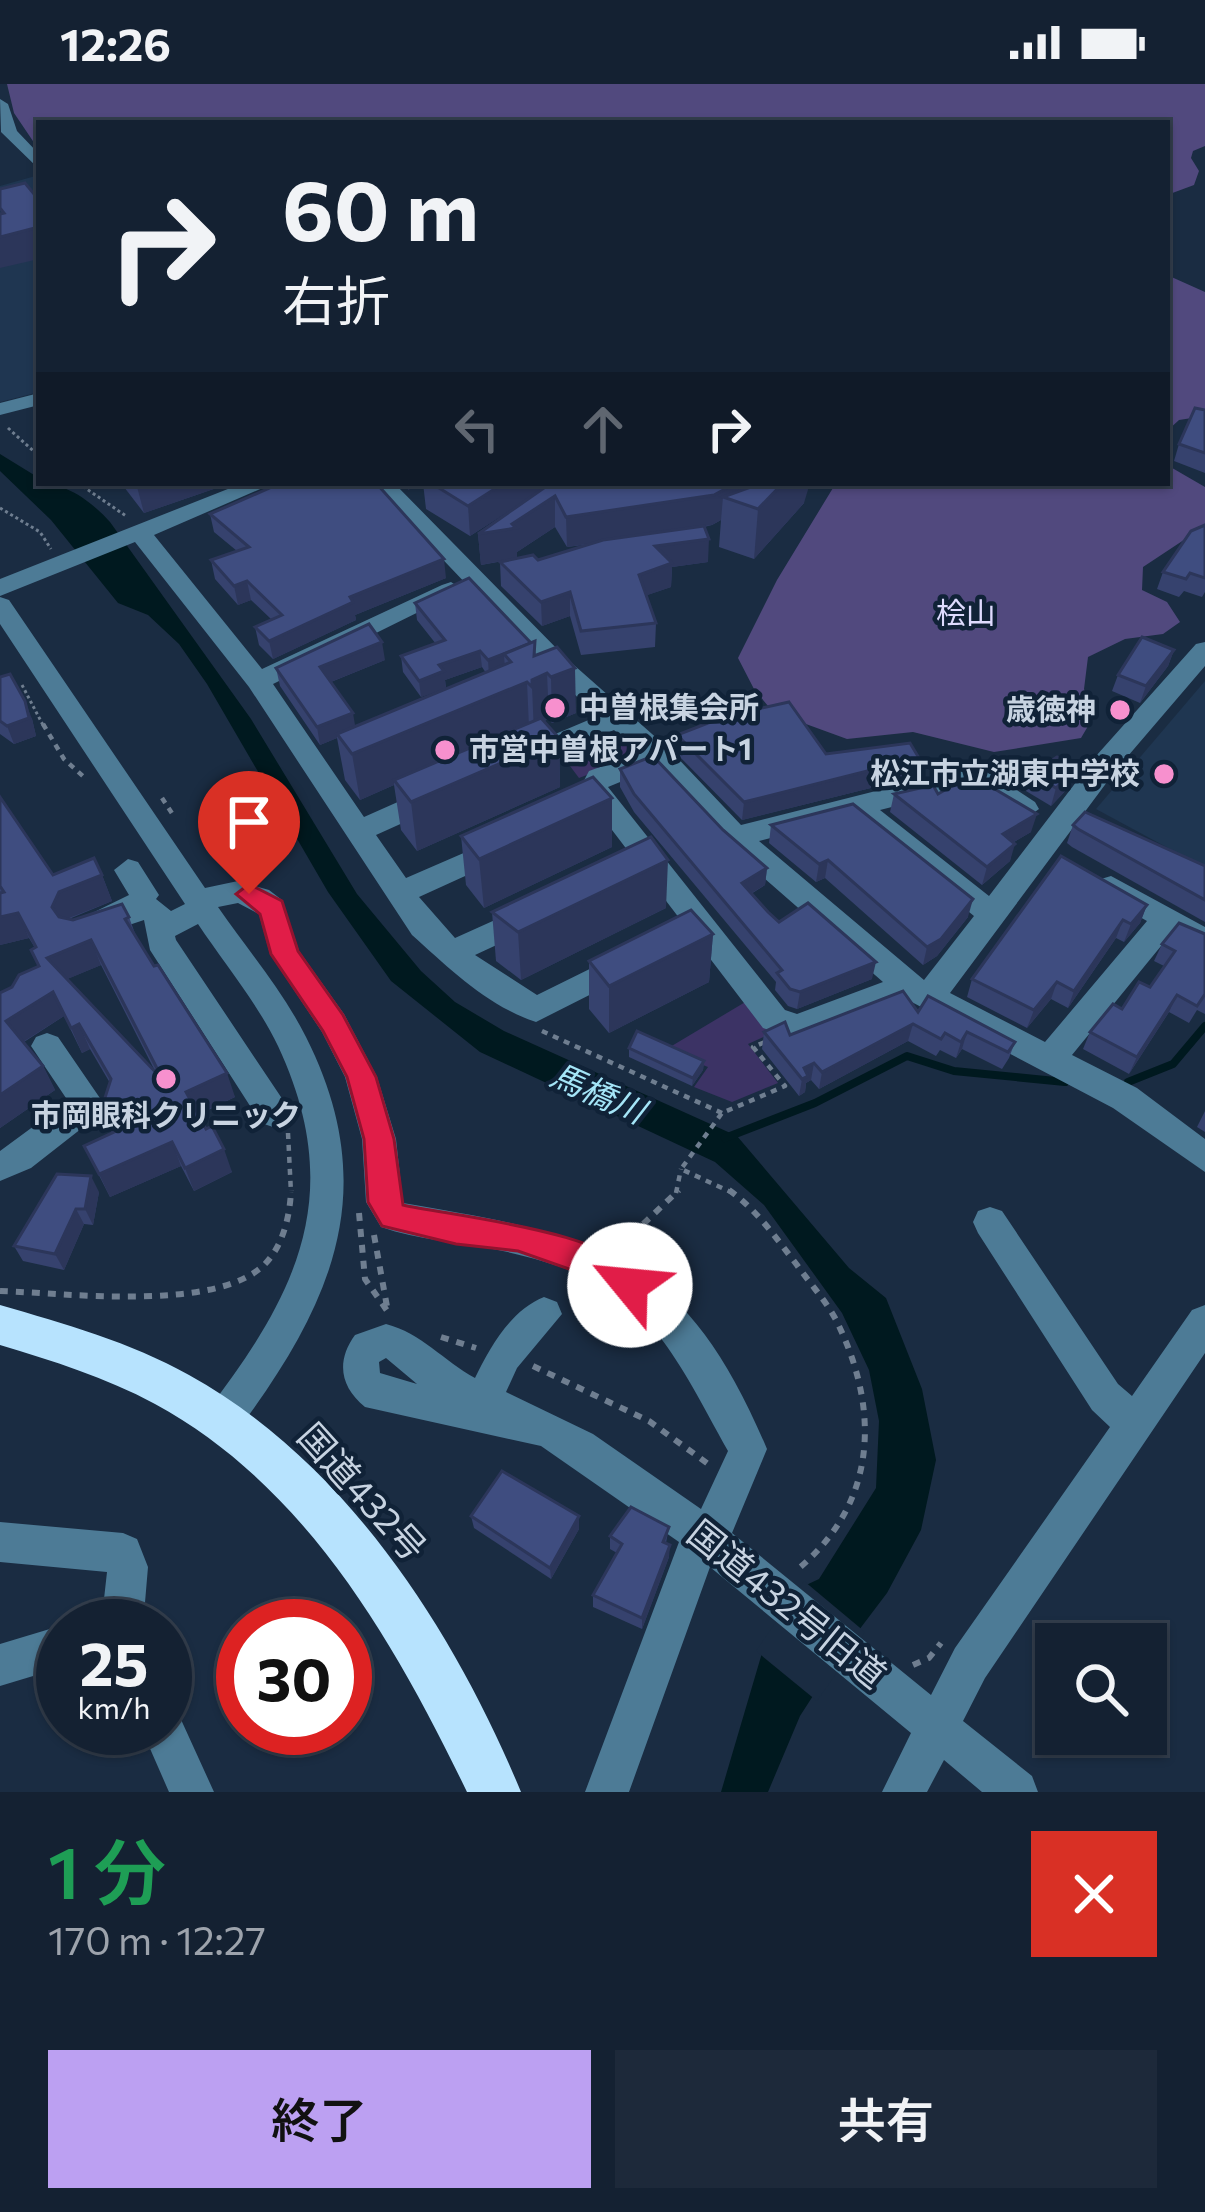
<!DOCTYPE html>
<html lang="ja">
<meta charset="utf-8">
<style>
:root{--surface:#142132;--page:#1d293a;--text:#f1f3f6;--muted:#9da3ac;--line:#333e4d;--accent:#bca0f2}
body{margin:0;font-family:Commissioner,"Noto Sans JP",sans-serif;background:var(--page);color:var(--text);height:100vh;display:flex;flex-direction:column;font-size:45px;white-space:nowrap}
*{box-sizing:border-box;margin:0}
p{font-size:39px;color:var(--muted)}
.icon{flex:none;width:66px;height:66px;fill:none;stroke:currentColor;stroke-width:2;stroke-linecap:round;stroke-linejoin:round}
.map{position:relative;height:1708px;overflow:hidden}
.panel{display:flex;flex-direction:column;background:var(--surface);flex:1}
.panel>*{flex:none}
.hud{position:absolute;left:36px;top:36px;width:1134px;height:366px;border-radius:0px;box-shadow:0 3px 9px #0004,0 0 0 3px var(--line);background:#142132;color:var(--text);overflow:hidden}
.buttons{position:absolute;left:1035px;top:1539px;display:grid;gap:24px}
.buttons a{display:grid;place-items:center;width:132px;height:132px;border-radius:0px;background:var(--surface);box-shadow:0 3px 9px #0004,0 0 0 3px var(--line);font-size:60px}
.speed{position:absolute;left:36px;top:1515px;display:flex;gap:24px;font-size:60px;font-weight:700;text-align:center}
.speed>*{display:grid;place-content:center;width:156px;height:156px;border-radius:50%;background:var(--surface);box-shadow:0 3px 9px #0004,0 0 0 3px var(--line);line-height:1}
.speed small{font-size:30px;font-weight:400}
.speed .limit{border:18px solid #d22;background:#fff;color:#111}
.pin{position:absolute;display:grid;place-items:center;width:102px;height:102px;color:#fff;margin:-123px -51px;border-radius:50% 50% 50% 0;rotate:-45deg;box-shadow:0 0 12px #0007}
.pin .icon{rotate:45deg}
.me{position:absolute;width:132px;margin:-66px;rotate:298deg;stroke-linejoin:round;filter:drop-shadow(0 0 9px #0008)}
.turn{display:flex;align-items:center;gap:42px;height:252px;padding:0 48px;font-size:54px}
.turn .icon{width:156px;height:156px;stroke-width:2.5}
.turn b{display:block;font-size:84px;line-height:102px}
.lanes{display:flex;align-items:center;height:114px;padding:0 48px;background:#0003;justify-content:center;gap:60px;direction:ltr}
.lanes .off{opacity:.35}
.round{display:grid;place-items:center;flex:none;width:126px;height:126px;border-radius:0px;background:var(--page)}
.headline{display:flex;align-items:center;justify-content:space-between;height:204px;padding:0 48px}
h1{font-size:72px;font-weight:600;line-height:90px;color:#1e9e55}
.button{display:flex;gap:24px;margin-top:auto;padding:24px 48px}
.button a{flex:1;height:138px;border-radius:0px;background:var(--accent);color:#111;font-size:48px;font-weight:600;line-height:138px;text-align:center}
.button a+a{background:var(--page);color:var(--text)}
.status{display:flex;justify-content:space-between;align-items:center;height:84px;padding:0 60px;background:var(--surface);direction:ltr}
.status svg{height:33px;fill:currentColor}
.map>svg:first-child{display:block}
.built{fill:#1f3651}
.green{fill:#3c3365}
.forest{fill:#51497e}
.water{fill:#00191f}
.pier{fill:#1a2c42}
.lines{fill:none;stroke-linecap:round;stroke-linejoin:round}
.stream{stroke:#00191f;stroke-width:8}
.path-far2{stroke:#6f7e90;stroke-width:3;stroke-dasharray:3 3;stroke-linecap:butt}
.path-far1{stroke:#6f7e90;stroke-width:4.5;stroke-dasharray:6 6;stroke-linecap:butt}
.path{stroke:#6f7e90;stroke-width:6;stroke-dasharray:8 8;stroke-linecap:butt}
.minor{fill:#4d7b96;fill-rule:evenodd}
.highway{fill:#b7e3fe;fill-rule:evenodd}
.wall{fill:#36426e;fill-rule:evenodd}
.shaded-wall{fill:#2c365a}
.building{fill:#3f4d80;stroke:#2c365a;stroke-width:3;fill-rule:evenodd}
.route{fill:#e11d48;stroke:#92132f;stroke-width:3}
.poi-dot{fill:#f790ce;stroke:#102237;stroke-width:4.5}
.labels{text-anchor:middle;stroke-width:9;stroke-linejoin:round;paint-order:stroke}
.park-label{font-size:30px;fill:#dedbfe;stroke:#102237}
.poi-label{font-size:30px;font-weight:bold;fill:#c7d3e1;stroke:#102237;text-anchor:start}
.water-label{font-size:33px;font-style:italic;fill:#a4e5f7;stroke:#102237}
.near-street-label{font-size:36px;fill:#c7d3e1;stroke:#102237}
</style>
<div class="status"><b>12:26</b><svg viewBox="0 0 49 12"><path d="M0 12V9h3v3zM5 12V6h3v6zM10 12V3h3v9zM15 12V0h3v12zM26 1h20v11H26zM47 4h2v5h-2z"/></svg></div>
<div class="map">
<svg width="1205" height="1708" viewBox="0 0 1205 1708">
<rect width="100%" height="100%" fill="#1a2c42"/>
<g class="built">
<polygon points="39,91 39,308 0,318 0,102"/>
<polygon points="1205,597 1205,784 1096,725"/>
</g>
<g class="green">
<path d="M602 648C618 650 630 656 634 673L579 694 558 666Z"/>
<polygon points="747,917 772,949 748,960 778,999 732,1018 694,1003 708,983 672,969 670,963"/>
</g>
<g class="forest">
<polygon points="7,0 1205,0 1205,62 1193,67 1191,74 1199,87 1194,101 1167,111 1167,39 39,39 39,66 14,29"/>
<polygon points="1167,191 1205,208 1205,332 1179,336 1167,347"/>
<polygon points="1167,381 1205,403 1205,442 1143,483 1142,506 1167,518 1180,538 1163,550 1125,555 1088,573 1084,605 1094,632 1081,654 994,668 913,648 847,655 773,628 754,605 738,574 777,496 836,399 1167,399"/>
</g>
<g class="water">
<path d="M0 370 39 394V399C67 399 92 418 110 438L251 635 357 810 421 887 455 918 504 947 737 1052 849 1184 886 1214 922 1305 936 1376 921 1446 887 1509 831 1583 802 1503 819 1495 876 1404 879 1337 869 1286 842 1229 764 1121 715 1078 480 968 391 897 328 808 207 600 179 560 148 531 118 519 51 436 0 387Z"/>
<polygon points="762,1569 829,1587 800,1632 768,1708 721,1708"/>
</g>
<polygon class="pier" points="804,1497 865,1548 817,1617 756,1567"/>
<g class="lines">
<g class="stream">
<polyline points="1128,998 1173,980 1205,942"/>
<polyline points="725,1054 815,1019 907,972 954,987 1065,998"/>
</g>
<g class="path-far2">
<polyline points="8,344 39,372"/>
<polyline points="78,399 126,432"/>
<polyline points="0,424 40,448 51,465"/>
<polyline points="22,601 44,643"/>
</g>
<g class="path-far1">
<polyline points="43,640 64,675 85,694"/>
<polyline points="162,714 175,734"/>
<polyline points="542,947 722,1029"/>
<polyline points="288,1049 291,1109"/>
<polyline points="676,1109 681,1085"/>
<polyline points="733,1109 681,1085 722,1029 785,1002 753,963 765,958"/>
</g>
<g class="path">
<path d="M729 1106C757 1126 776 1154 797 1181 811 1201 829 1220 839 1242 881 1331 875 1421 798 1485"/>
<polyline points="359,1129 365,1195 388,1228"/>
<polyline points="374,1151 388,1228"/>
<polyline points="620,1162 679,1106"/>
<path d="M0 1207C66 1209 212 1228 263 1182 283 1163 290 1132 291 1106"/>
<polyline points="441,1253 476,1264"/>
<polyline points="533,1282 649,1337 711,1382"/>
<polyline points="913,1581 929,1574 941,1559"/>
</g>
<g class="minor">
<polygon points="0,15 8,20 17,47 39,70 39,85 1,48"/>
<polygon points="39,309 39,321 0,331 0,319"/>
<path d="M243 399H274L154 451 262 585 442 501 451 498 463 506 273 600 364 733 427 705H447L451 712 447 719 376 751 406 794 489 758H509L513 765 509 772 419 813 455 854 517 826H537L542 834 537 842 475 871 537 911 622 869 633 873 637 881 633 889 536 938C487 922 449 884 412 851L249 603 135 458 0 512V495Z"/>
<path d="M370 399H394L566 574 669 665 741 741 967 684 989 688 1035 718 1039 725 1025 735 967 704 880 726 989 812 1096 672 1196 560 1205 558V582L1116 686 950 909 1045 958 1147 837 1101 811 1096 803 1101 795 1111 792 1205 843V869L1170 851 1072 971 1137 1004 1205 1055V1088L1113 1024 906 915 798 956 763 944 580 704 589 687 639 669 614 646 535 681H515L511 674 515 667 598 632 548 586ZM654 684 725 760 883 898 797 930 785 926 608 703ZM851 733 974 832 924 896 759 757Z"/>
<path d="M0 513 9 516 205 804 238 797 269 806 282 816 299 867 344 930 377 993 396 1055 403 1119C600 1153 683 1166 767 1365L732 1449 931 1611 955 1564 1110 1343 1092 1326 978 1149 973 1138 978 1127 990 1123 1002 1127 1118 1300 1132 1312 1192 1226 1205 1221V1269L985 1594 963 1637 1032 1692 1038 1708H982L944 1676 927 1708H882L911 1649 710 1483 629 1708H585L679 1458 541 1362 365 1323C340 1303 336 1277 355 1251L386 1240C421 1249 444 1277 475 1294 490 1263 511 1226 544 1213L557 1218 562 1230 517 1284 506 1308 593 1350 701 1425 728 1367C662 1247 642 1196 498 1166 460 1158 418 1156 381 1143L366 1118 362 1055 345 993 322 948 270 870 259 830 238 819 218 823C247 865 283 907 306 953 384 1108 331 1222 235 1350L222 1355 209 1350 203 1337 209 1324C299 1207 346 1108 278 962 258 920 224 879 198 840L175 852 176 856 285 1019 289 1029 285 1039 273 1043 261 1039 150 866 144 836 93 853 82 850 78 842 82 834 129 811 114 786 128 775 138 778 159 811 156 815 171 827 185 820 0 540ZM386 1274 417 1300 380 1289 379 1278Z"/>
<polygon points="47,949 58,953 104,1020 100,1030 31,1084 0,1097 0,1067 68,1017 31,962 36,953"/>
<polygon points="0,1438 123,1449 137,1455 148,1483 143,1542 101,1542 107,1488 0,1478"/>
<polygon points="63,1541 63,1583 0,1602 0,1560"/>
<polygon points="165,1623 178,1629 214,1708 169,1708 141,1644 165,1644"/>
</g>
<path class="highway" d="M0 1221C65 1240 130 1258 189 1291 346 1378 454 1546 521 1708H467C395 1559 306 1402 155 1320 105 1293 53 1277 0 1261Z"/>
</g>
<g class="wall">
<polygon points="1205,326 1205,389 1174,377 1179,360"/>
<polygon points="121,399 231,399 144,429"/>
<path d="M423 399H752V402L804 419 754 475 719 463 721 436 712 441 704 443 708 478 672 483 671 503 647 511 656 539 655 563 581 571 570 532 542 542 501 502 500 478 514 475 481 481 478 450 535 410 470 452 426 425ZM555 443 567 463 591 460 538 476 517 474V468Z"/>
<polygon points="210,430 446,494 355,531 356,536 273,575 259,561 255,543 271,535 251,516 238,521 215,495 211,476 237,467 214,448"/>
<polygon points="1205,441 1205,508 1202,513 1184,507 1179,513 1157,505 1163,488"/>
<polygon points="415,519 536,571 576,629 552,639 549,635 544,637 559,654 560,703 417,767 401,746 394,701 360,716 345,696 337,654 320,661 280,602 276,584 385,576 331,598 355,642 486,589 482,583 445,596 446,604 421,613 403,588 401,572 436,560 417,536"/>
<polygon points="1174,566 1168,582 1140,619 1112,607 1118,591"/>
<polygon points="0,593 32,635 36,652 14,660 0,650"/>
<polygon points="677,651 826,670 915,693 742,736 676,669"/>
<polygon points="620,685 723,746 767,784 765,801 751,810 768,828 779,838 872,895 797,925 788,922 775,906 776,898 634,728 620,703"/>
<polygon points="1032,689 1069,703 1051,722 1026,707"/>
<polygon points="894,710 938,710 1031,748 1014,758 1010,777 982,801 890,728"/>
<path d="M0 713 53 791H102L112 817 69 835 129 833 137 855 235 1013 198 1031 232 1088 194 1107 181 1082 110 1113 84 1062 112 1049 101 1026 110 999 90 965 82 969 64 932 24 958 43 982 55 1006 0 1044V909L12 903 38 882 35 864 29 854 0 861ZM101 881 156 989 67 895Z"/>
<polygon points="771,741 968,833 937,872 923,881 825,794 816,798 769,759"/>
<polygon points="1073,741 1205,782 1205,838 1072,763 1067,759"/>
<polygon points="461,752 612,763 484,824 466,801"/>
<polygon points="1147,821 1140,839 1124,858 1116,854 1068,924 1051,915 1027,944 967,913 972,895"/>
<polygon points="666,824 521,896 496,877 492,828"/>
<polygon points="713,850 709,898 609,949 589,925 589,877"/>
<polygon points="1205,850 1205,930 1197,926 1189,939 1169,928 1129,990 1083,965 1090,948 1150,903 1164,882 1154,877 1162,860"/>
<polygon points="918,928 1015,958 1009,974 1002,985 962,965 956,974 940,966 936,972 908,957 819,1005 811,996 806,999 805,1008 799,1012 762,965 764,948 790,951"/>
<polygon points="629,964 704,977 703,986 692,1002 629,973"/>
<polygon points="1205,1027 1205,1048 1197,1043"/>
<polygon points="99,1108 93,1141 84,1140 64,1186 23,1177 14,1162"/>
<polygon points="471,1432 579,1445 551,1495 474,1444"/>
<polygon points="669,1443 666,1459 669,1473 642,1545 593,1523 593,1511 617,1469 610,1465 610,1452"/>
</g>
<g class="shaded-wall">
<polygon points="35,144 39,157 39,175 0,184 0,153"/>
<polygon points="136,399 231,399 144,429"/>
<polygon points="407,399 422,399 408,406"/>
<polygon points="504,399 553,399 470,452 468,422"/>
<polygon points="736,399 752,399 751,410 723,413 721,436 712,441 567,463 566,433"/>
<polygon points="783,399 810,399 804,419 754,475 758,425"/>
<polygon points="555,412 555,443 517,468 517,474 481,481 478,450 512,440"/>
<polygon points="709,455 708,478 672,483 671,503 639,514 639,491 655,462"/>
<polygon points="444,475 446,494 355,531 356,536 273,575 269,557 350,513"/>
<polygon points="247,497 251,516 238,521 234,502"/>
<polygon points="570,508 570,532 542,542 541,518"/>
<polygon points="535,557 536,594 547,589 549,635 534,641 534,649 532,603"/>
<polygon points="382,558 385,576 323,601 320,583"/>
<polygon points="1174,566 1168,582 1140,619 1146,602"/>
<polygon points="480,567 482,583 445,596 446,604 421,613 419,597 439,581"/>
<polygon points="504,570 505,586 489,593 488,576"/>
<polygon points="575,584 576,629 552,639 551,593"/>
<polygon points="527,598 529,643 394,696 394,701 360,716 352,670"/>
<polygon points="25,617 32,635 36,652 14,660 7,642"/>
<polygon points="353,629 356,647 337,650 337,654 320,661 317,643"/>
<polygon points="559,654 560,703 417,767 411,718"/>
<polygon points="919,674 915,693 742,736 744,718"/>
<polygon points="1075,685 1069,703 1051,722 1056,704"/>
<polygon points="612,714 612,763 484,824 479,775"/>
<polygon points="1037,730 1031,748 998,767 1003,750"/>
<polygon points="1015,760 1010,777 982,801 987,783"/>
<polygon points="668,776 666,824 521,896 518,848"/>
<polygon points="828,776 825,794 816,798 819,780"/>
<polygon points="767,784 765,801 740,816 742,799"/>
<polygon points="102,791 112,817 69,834 63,848 52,823 59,808"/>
<polygon points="973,815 968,833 937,872 923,881 927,863"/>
<polygon points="1147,821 1140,839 1124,858 1131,840"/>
<polygon points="18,829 29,854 0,861 0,833"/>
<polygon points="1123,836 1116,854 1068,924 1074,907"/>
<polygon points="713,850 709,898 609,949 609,902"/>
<polygon points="91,856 101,881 58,899 47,874"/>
<polygon points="876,878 872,895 797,925 800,908"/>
<polygon points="1057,898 1051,915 1027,944 1034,926"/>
<polygon points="53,908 64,932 18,961 6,937"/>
<polygon points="1177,911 1169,928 1129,990 1137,973"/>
<polygon points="79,940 90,965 82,969 71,944"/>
<polygon points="913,940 908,957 819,1005 822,988"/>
<polygon points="967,948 962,965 956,974 961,958"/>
<polygon points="704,977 703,986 692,1002 693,994"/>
<polygon points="814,979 811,996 806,999 805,1008 799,1012 804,984"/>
<polygon points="43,982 55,1006 0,1044 0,1011"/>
<polygon points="227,989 235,1013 194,1032 186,1008"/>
<polygon points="172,1058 181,1082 110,1113 99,1090"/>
<polygon points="224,1065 232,1088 194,1107 185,1084"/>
<polygon points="91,1092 99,1108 93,1141 85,1125"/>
<polygon points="76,1125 84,1140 64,1186 55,1170"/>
<polygon points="579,1432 579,1445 551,1495 550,1484"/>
<polygon points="670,1461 669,1473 642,1545 642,1534"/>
</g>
<g class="building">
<polygon points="25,99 39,116 39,149 35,144 0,153 0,130 4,129 0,124 0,105"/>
<polygon points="1195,324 1205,326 1205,369 1179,360"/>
<polygon points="281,399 376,399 444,475 350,513 353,518 269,557 255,543 282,531 247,497 234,502 211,476 249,463 210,430"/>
<polygon points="431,399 504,399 468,422"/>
<polygon points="551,399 736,399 714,411 566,433 555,412 512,440 516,444 478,450"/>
<polygon points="755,399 783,399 758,425 723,413 751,403"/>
<polygon points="1205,441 1205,494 1190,489 1186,495 1163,488 1191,447"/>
<polygon points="704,442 709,455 655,462 672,479 639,491 656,539 581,547 570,508 541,518 500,478 533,471 538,476 603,456"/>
<polygon points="469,494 531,559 488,576 480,567 439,581 444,587 419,597 401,572 445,556 415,519"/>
<polygon points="369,540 382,558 320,583 353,629 317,643 276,584"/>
<polygon points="1142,553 1174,566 1146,602 1118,591"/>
<polygon points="535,557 534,572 557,563 575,584 551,593 547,589 532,596 532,603 527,598 352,670 337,650 511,578 504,570"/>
<polygon points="10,590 25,617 29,634 7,642 0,637 0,593"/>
<polygon points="789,618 826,670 910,659 919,674 744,718 677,651 726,632"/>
<polygon points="541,634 559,654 411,718 394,696"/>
<polygon points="653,672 723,746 767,784 742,799 768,828 779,838 808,819 876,878 800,908 790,905 777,889 782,886 634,710 620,685"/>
<polygon points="1057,673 1075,685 1056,704 1032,689"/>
<polygon points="971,691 1037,730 1003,750 1015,760 987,783 894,710 933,701 938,710"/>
<polygon points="593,693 612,714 479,775 461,752"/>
<path d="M0 713 53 791 94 774 102 791 59 808 52 823 59 833 73 836 122 820 129 833 125 835 154 882 158 881 227 989 186 1008 206 1045 212 1042 224 1065 185 1084 172 1058 99 1090 84 1062 114 1048 101 1026 111 995 79 940 71 944 53 908 6 937 43 982 0 1011V909L12 903 19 891 39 882 31 866 36 863 18 829 0 833V809L4 808 0 802ZM91 856 163 996 47 874Z"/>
<polygon points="853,720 973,815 941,855 927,863 828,776 819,780 771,741"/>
<polygon points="1085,728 1205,782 1205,816 1078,745 1073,741"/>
<polygon points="651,753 668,776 518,848 492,828"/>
<polygon points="1061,772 1147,821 1131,840 1123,836 1074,907 1057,898 1034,926 972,895"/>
<polygon points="691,826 713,850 609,902 589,877"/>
<polygon points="1179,839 1205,850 1205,910 1197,922 1177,911 1137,973 1090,948 1113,920 1122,925 1139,898 1150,903 1175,867 1162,860"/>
<polygon points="903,907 918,928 928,912 1015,958 1008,968 967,948 961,958 945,949 941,955 913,940 822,988 814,979 804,984 808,992 802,995 764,948 785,938 790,951"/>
<polygon points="637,947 704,977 693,994 629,964"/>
<polygon points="57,1090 91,1092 85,1125 76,1125 55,1170 14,1162"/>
<polygon points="502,1387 579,1432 550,1484 471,1432"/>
<polygon points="631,1423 669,1443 663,1458 670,1461 642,1534 593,1511 622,1460 610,1452"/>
</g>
<path class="route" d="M249 800 282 817 298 867 343 931 376 993 394 1055 403 1121C457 1133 622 1148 646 1201L641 1212 630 1216 589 1192 518 1167 456 1160 382 1142 368 1118 364 1055 347 993 323 947 271 870 260 830 236 810Z"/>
<g class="poi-dot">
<circle cx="555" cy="624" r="12"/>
<circle cx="1120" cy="626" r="12"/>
<circle cx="445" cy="666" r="12"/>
<circle cx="1164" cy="690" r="12"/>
<circle cx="166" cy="995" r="12"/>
</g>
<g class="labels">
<g class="park-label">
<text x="966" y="540">桧山</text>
</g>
<g class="poi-label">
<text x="579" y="634">中曽根集会所</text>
<text x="1096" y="636" text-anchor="end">歳徳神</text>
<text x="469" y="676">市営中曽根アパート1</text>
<text x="1140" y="700" text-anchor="end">松江市立湖東中学校</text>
<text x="166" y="1042" text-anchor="middle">市岡眼科クリニック</text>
</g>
<g class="water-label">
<text transform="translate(598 1009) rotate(24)" y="12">馬橋川</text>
</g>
<g class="near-street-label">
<text transform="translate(362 1408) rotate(48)" y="13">国道432号</text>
<text transform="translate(787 1520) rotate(39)" y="13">国道432号旧道</text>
</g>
</g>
</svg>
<div class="buttons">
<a><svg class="icon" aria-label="search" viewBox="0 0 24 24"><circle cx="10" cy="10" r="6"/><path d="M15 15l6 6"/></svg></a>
</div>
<div class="speed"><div>25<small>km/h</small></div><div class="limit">30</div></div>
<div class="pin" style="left:249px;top:810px;background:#d93025"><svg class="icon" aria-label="arrive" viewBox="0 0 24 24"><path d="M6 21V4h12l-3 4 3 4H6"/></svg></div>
<svg class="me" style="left:630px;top:1201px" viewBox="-20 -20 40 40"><circle r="19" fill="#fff"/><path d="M0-13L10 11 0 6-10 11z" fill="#e11d48"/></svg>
<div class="hud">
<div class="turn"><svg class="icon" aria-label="right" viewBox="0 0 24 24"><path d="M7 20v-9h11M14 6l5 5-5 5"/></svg><div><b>60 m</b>右折</div></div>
<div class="lanes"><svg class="icon off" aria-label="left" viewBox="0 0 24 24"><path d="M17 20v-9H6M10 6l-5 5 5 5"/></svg><svg class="icon off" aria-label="ahead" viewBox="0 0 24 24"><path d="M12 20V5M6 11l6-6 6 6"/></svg><svg class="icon" aria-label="right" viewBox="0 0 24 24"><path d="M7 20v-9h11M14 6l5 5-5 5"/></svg></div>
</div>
</div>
<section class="panel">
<div class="headline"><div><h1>1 分</h1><p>170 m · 12:27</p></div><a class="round" style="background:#d93025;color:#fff"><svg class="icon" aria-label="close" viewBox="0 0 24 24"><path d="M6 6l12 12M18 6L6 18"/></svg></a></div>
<div class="button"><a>終了</a><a>共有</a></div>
</section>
